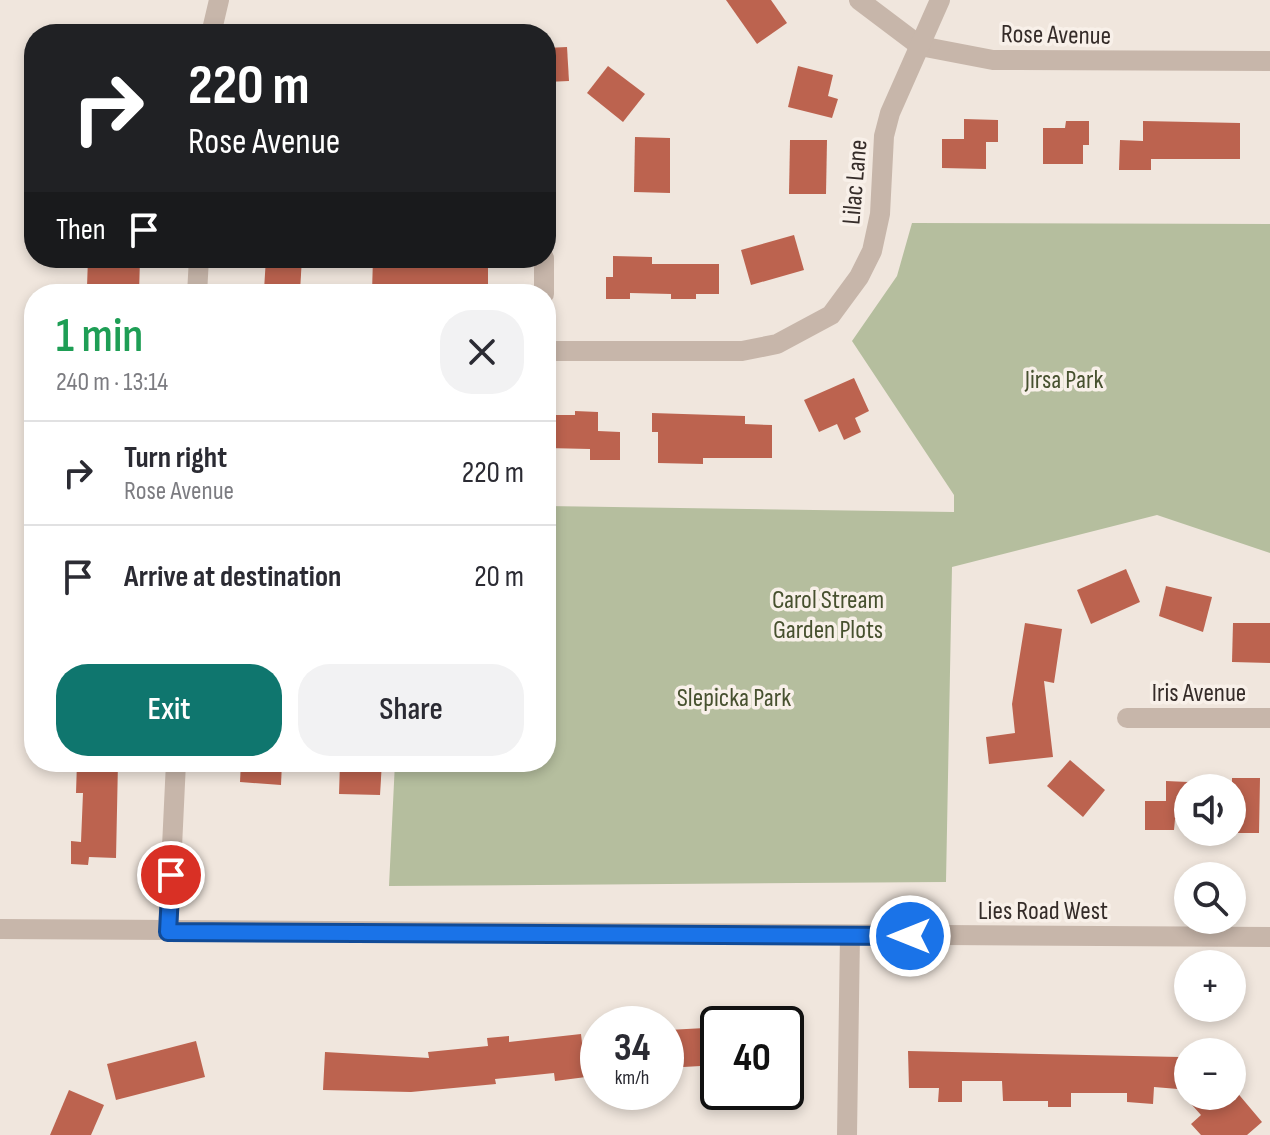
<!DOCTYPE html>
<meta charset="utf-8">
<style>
:root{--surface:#fff;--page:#f2f2f3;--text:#2b2b33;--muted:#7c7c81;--line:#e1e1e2;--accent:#0f766e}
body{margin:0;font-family:"Sofia Sans Condensed",sans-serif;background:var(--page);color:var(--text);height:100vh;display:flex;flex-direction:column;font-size:30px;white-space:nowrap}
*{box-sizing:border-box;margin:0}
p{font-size:26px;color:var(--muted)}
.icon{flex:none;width:44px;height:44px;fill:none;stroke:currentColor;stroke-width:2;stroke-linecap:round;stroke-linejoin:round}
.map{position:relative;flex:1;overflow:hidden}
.drawer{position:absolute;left:24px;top:284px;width:532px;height:488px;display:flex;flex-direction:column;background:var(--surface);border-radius:32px;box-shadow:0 4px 12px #0003}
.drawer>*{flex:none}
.guide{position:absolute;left:24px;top:24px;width:532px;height:244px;border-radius:32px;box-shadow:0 4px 12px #0003;background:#202124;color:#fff;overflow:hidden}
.fabs{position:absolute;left:1174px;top:774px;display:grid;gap:16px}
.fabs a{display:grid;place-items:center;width:72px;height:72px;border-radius:50%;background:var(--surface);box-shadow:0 4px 12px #0003;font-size:40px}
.speed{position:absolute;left:580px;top:1006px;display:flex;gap:16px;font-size:40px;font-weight:700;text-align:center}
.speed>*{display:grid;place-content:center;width:104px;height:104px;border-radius:50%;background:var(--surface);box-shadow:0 4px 12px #0003;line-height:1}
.speed small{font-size:20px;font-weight:400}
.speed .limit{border:4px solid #111;border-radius:12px;background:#fff;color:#111}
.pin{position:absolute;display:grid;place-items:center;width:68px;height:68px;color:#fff;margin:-34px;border:4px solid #fff;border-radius:50%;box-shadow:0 2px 8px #0007}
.me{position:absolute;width:88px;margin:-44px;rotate:270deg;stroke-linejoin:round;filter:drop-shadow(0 0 6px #0008)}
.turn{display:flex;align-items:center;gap:28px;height:168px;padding:0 32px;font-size:36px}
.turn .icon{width:104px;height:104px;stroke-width:2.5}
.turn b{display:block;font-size:56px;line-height:68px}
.then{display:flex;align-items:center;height:76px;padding:0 32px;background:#0003;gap:16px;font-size:30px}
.round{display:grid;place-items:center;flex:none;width:84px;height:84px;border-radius:32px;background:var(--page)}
.headline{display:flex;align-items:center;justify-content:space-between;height:136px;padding:0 32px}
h1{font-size:48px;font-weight:600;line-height:60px;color:#1e9e55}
.action{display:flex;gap:16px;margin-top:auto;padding:16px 32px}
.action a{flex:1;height:92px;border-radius:32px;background:var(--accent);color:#fff;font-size:32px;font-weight:600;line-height:92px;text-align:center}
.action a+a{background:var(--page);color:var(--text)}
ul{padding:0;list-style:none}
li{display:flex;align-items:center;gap:24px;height:104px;padding:0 32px;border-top:2px solid var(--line)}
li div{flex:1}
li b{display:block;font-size:30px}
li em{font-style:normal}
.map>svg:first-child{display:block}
.green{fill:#b5be9e}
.building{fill:#bc634f}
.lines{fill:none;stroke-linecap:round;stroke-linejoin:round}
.minor{stroke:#c7b6aa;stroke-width:20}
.route-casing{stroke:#114b97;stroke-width:20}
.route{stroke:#1a73e8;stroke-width:14}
.labels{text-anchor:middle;stroke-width:7;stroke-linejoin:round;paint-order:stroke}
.street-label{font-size:26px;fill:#352c29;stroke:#f8f0e9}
.park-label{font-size:26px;fill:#47512f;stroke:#f8f0e9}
</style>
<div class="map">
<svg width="1270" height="1135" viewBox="0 0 1270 1135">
<rect width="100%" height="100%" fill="#f0e6dd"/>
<polygon class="green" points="912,223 1270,224 1270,553 1157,515 952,567 946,882 389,886 395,762 546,762 546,506 954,512 954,495 852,341 897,276"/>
<g class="building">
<polygon points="726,0 771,0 787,23 757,44"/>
<polygon points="567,47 569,81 546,82 546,48"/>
<polygon points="608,66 645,94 623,122 587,93"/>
<polygon points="798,66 833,75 828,96 838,99 832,118 788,107"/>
<polygon points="964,119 998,120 998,142 986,142 986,169 942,168 942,139 964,139"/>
<polygon points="1066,121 1089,121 1089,145 1083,145 1083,164 1043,164 1043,128 1065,128"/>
<polygon points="1143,121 1240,123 1240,159 1151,159 1151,170 1119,170 1120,140 1143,141"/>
<polygon points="635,137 670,138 670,193 634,192"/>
<polygon points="790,140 827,140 826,194 789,194"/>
<polygon points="794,235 804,270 751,285 741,250"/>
<polygon points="613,256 652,257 652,264 719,264 719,294 696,294 696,299 671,299 671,294 630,293 630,299 606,299 606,277 613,277"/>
<polygon points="88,258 140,258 139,294 106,294 107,288 87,287"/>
<polygon points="266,258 302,258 300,291 264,290"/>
<polygon points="373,258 470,262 470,258 488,258 488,294 372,292"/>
<polygon points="854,378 869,411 855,418 861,432 844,440 837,424 819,432 804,400"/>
<polygon points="575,411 598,412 598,431 620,432 620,460 590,460 590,449 546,448 546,415 575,415"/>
<polygon points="652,413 745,416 745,424 772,425 772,458 703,458 703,464 658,463 658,432 652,432"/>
<polygon points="1126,569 1140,602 1091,624 1077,590"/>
<polygon points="1166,586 1212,597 1203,632 1159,616"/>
<polygon points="1025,623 1062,629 1054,683 1044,681 1053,757 989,764 986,737 1015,733 1012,704"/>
<polygon points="1233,623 1270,623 1270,663 1232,662"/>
<polygon points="1070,760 1105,790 1083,817 1047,786"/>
<polygon points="77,762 118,762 116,858 89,857 88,865 71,864 71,841 81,842 83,793 76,793"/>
<polygon points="241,762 282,762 281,785 240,782"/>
<polygon points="340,762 382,762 380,795 339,794"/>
<polygon points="1232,778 1260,778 1259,833 1238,833 1238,815 1232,815"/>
<polygon points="1166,781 1188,782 1188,819 1175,819 1174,830 1145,830 1145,801 1166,801"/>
<polygon points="705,1028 718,1030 718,1065 666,1068 668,1030"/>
<polygon points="581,1034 586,1077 555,1081 554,1073 495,1079 496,1084 411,1092 323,1090 325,1052 429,1058 428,1052 488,1046 487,1038 509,1036 509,1042"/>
<polygon points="196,1041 205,1077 116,1100 107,1064"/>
<polygon points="908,1051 1180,1057 1178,1089 1154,1087 1153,1104 1127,1102 1127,1093 1071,1093 1071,1107 1048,1107 1048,1101 1003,1101 1002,1081 962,1081 962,1102 938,1102 939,1088 909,1088"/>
<polygon points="69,1090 104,1105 91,1135 50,1135"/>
<polygon points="1235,1090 1262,1122 1247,1135 1201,1135 1191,1124 1201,1115 1184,1096 1214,1096 1220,1103"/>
</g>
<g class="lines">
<g class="minor">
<polyline points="859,0 920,46 993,60 1270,61"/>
<polyline points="211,34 219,0"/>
<polyline points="197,294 199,258"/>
<polyline points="544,294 544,258"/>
<polyline points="546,351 742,351 777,344 831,315 859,277 872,251 880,214 884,136 890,113 940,0"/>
<polyline points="1127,718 1270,718"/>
<polyline points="0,929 1270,937"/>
<polyline points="168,932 176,762"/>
<polyline points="847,1135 850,935"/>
</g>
</g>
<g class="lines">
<defs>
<polyline id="route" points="171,875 168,932 910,936"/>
</defs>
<use href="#route" class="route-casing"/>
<use href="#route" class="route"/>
</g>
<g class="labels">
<g class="street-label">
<text transform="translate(1056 34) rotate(1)" y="9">Rose Avenue</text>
<text transform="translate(854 182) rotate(-85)" y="9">Lilac Lane</text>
<text x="1199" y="701">Iris Avenue</text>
<text x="1043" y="919">Lies Road West</text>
</g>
<g class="park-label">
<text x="1064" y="388">Jirsa Park</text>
<text x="828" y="608">Carol Stream<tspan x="828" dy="30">Garden Plots</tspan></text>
<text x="734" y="706">Slepicka Park</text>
</g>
</g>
</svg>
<div class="fabs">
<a><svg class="icon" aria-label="sound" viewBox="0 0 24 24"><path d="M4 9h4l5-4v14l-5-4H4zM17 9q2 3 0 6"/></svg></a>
<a><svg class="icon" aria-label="search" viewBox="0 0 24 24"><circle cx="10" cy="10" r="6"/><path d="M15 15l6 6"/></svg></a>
<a>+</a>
<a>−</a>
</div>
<div class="speed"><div>34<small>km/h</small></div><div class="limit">40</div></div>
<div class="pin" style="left:171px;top:875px;background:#d93025"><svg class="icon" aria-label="arrive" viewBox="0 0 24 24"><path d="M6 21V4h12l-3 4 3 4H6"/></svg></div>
<svg class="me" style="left:910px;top:936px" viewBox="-20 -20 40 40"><circle r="17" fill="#1a73e8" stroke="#fff" stroke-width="3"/><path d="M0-11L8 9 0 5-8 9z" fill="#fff"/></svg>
<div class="guide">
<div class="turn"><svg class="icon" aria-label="right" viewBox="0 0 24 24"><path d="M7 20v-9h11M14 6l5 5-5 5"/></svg><div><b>220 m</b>Rose Avenue</div></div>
<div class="then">Then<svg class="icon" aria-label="arrive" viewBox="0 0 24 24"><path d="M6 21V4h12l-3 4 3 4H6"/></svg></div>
</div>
<section class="drawer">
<div class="headline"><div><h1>1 min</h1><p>240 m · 13:14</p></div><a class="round"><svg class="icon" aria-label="close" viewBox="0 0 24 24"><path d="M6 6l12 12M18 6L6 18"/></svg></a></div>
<ul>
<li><svg class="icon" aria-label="right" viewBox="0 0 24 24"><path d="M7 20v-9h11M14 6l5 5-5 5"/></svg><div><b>Turn right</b><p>Rose Avenue</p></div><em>220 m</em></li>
<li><svg class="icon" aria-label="arrive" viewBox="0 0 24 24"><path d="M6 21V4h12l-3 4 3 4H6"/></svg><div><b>Arrive at destination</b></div><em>20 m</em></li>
</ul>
<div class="action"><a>Exit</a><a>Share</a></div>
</section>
</div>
